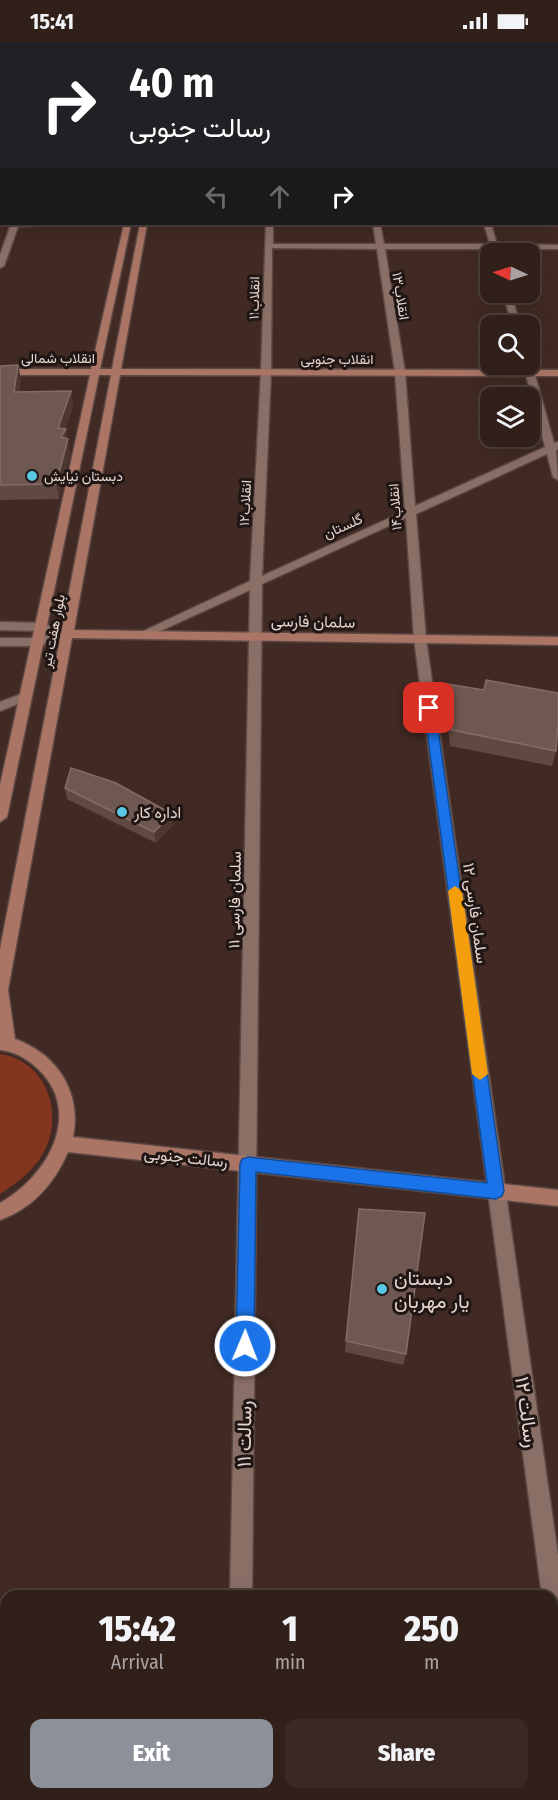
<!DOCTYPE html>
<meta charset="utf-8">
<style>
:root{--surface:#31201a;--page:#392823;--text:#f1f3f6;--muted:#a8a3a2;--line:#4c3e39;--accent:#8c9099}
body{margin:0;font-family:"Fira Sans Condensed",Vazirmatn,sans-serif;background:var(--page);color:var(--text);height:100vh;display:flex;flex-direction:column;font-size:22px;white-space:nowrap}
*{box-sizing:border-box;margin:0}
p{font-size:20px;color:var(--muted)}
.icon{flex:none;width:33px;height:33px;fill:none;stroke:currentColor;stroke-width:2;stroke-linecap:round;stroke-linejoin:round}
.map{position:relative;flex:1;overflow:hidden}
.drawer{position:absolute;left:0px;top:1548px;width:558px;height:210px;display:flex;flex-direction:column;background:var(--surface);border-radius:18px 18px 0 0;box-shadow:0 6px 24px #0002,0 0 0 2px var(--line)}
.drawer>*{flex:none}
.guide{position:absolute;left:0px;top:0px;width:558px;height:183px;box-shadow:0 6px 24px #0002,0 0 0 2px var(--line);background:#202124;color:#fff;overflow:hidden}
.needle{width:39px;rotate:274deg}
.buttons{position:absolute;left:480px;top:201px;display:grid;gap:12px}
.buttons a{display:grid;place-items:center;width:60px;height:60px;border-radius:12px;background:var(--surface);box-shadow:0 6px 24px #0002,0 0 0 2px var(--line);font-size:30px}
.pin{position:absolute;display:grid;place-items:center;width:51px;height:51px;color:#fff;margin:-26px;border-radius:12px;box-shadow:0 3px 9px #0006}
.me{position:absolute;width:66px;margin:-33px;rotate:1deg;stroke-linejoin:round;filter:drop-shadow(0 0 4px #0008)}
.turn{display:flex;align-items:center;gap:21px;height:126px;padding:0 30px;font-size:27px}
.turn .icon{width:78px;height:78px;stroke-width:2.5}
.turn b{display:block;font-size:42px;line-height:51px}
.lanes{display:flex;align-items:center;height:57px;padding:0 30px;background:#0003;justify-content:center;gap:30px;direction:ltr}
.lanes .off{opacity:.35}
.eta{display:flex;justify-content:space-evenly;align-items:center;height:102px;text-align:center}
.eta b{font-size:36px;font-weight:800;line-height:42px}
.cta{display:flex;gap:12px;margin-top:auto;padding:12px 30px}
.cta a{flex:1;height:69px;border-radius:12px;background:var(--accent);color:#fff;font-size:24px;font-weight:800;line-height:69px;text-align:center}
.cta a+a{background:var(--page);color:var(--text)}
.status{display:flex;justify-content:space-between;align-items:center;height:42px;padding:0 30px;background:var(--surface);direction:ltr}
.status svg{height:16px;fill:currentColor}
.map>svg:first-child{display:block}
.green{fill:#833520}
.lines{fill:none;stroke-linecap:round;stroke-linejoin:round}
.street-casing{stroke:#5c4843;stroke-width:3}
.secondary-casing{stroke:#5c4843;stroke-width:3}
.street{fill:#8a6f67;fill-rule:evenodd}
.secondary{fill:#ab7566;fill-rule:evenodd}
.wall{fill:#614943}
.shaded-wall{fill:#4e3730}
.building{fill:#6f5852;stroke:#816c66;stroke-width:1.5}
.route{fill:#1a73e8;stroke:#114b97;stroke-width:1.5}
.slow{fill:#f59e0b}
.poi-dot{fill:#58c8e4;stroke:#201613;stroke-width:2}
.labels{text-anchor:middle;stroke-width:6;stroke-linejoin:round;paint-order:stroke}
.far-street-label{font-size:14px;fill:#e4d4d0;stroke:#201613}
.far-poi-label{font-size:14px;fill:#e4d4d0;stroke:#201613;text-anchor:start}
.street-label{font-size:16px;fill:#e4d4d0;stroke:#201613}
.poi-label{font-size:16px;fill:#e4d4d0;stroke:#201613;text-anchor:start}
.near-poi-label{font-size:20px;fill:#e4d4d0;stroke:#201613;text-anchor:start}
.near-street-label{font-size:20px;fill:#e4d4d0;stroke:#201613}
</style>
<div class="status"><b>15:41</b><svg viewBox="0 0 49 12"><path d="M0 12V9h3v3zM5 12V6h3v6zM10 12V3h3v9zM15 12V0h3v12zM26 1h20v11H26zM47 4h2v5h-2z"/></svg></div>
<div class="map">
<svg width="558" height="1758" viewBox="0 0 558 1758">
<rect width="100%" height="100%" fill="#412a23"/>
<path class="green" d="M0 1012C50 1019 67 1080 39 1118 28 1133 15 1142 0 1152Z"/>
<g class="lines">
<defs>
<g id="street">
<rect x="556" y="9" width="2" height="4"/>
<rect x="0" y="28" width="2" height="4"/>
<rect x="0" y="87" width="2" height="4"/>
<rect x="556" y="98" width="2" height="7"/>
<rect x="556" y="167" width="2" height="4"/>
<polygon points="11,182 19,182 4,224 0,226 0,213"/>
<path d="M266 182H273V202H376L373 182H380L384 202H490L484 182H491L497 202 558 203V207H499L500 212H492L491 207H385L405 330 415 464 545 405 523 322H530V320L532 322 554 401 558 400V407L556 408 558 438 553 435 547 412 416 472 426 597 558 1513V1602L552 1600V1554H542L414 597 406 476 262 542 252 1554H230L250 548 145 596H137L135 593 250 539 261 330ZM272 206 377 207 395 330 405 469 262 534 271 330Z"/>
<polygon points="503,250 511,250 520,284 512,284"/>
<polygon points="0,580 41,581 71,589 73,592 71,595 38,604 0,604 0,596 38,596 53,592 41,589 0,588"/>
<polygon points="26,650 30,651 30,657 0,669 0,660"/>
<rect x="226" y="1752" width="24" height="6"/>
</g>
<g id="secondary">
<rect x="170" y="0" width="6" height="2"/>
<rect x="556" y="86" width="2" height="4"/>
<path d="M124 182H131L100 327H112L140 182H147L121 327 558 328V334L120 333 74 588 558 595V603L72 596 8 948 15 997C57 1012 82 1050 73 1095L558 1148V1164L68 1110C54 1142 33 1166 0 1178V1161C44 1137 82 1077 43 1032 31 1019 18 1010 0 1008V907L111 333H99L7 775 0 780V743L90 333H0V327H91Z"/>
</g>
</defs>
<use href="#street" class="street-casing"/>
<use href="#secondary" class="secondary-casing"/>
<use href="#street" class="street"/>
<use href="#secondary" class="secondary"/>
</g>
<g class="wall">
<polygon points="0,0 2,2 2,28 0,28"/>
<polygon points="19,182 80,182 20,186"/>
<polygon points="0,324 21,337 19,350 71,349 73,364 65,387 70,411 59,457 0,458"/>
<polygon points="447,642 556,709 552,724 450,704 445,657"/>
<polygon points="65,746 173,783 156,801 67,757"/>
<polygon points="359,1167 406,1312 403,1323 345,1310"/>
</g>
<g class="shaded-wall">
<polygon points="18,323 21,337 17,364 14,350"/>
<polygon points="71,349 73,364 65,389 66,387 70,411 59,457 56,442 58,386"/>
<polygon points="172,772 173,783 156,801 154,790"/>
</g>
<g class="building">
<polygon points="0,0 69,0 68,2 2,2 2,15 0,15"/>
<rect x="210" y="0" width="17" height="2"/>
<polygon points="18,323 14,350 71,349 58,386 66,387 61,395 68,397 56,442 0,443 0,324"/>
<polygon points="486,638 558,651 558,681 556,709 452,688 447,642 484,648"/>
<polygon points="71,726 116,741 172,772 154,790 65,746"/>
<polygon points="359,1167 425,1171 406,1312 346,1299"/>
</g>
<polygon class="route" points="429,662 435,666 504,1149 502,1154 496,1157 256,1130 254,1304 251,1310 245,1313 239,1310 236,1304 240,1122 242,1117 248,1115 487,1141 424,666"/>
<polygon class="slow" points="455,844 462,849 488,1032 480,1038 472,1032 448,849"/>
<g class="poi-dot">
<circle cx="32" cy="434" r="6"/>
<circle cx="122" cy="770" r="6"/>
<circle cx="382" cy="1247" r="6"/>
</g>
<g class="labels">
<g class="far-street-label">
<text transform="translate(401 254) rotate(81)" y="5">انقلاب۱۳</text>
<text transform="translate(254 256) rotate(-89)" y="5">انقلاب۱۱</text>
<text x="58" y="321">انقلاب شمالی</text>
<text x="337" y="322">انقلاب جنوبی</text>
<text transform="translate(245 461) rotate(-87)" y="5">انقلاب۱۲</text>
<text transform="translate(395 465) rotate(-94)" y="5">انقلاب۱۴</text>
<text transform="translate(343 484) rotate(-24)" y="5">گلستان</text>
<text transform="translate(53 589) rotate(-79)" y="5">بلوار هفت تیر</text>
</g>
<g class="far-poi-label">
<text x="44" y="439">دبستان نیایش</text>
</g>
<g class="street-label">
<text transform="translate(313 579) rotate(1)" y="6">سلمان فارسی</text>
<text transform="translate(234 858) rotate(-89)" y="6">سلمان فارسی ۱۱</text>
<text transform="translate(476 871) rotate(82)" y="6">سلمان فارسی ۱۲</text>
<text transform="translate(186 1115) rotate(6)" y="6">رسالت جنوبی</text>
</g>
<g class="poi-label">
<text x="134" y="776">اداره کار</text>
</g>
<g class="near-poi-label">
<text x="394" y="1243">دبستان<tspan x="394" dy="23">یار مهربان</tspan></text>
</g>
<g class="near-street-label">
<text transform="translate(527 1370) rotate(82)" y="7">رسالت ۱۲</text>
<text transform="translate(244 1392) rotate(-89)" y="7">رسالت ۱۱</text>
</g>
</g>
</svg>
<div class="buttons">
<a><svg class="needle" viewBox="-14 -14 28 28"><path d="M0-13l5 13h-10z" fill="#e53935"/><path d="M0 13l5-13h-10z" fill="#a8a3a2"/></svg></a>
<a><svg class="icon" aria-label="search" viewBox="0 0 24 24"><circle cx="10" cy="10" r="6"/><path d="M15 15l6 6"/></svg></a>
<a><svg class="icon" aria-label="layers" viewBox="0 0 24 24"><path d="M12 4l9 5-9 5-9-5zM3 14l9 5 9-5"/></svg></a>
</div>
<div class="pin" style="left:429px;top:666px;background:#d93025"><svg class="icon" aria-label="arrive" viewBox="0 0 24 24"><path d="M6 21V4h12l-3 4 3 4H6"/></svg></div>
<svg class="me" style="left:245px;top:1304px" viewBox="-20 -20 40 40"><circle r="17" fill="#1a73e8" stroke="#fff" stroke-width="3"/><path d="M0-11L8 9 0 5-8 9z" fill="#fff"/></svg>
<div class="guide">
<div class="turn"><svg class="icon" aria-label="right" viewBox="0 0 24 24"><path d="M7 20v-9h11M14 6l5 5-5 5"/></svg><div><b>40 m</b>رسالت جنوبی</div></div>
<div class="lanes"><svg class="icon off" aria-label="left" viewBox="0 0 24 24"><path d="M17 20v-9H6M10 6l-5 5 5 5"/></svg><svg class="icon off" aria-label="ahead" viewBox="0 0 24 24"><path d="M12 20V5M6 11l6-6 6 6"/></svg><svg class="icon" aria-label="right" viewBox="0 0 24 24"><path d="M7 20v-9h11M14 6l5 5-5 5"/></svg></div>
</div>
<section class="drawer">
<div class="eta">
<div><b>15:42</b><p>Arrival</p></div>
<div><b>1</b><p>min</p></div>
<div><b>250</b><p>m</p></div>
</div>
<div class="cta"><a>Exit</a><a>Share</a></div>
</section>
</div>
